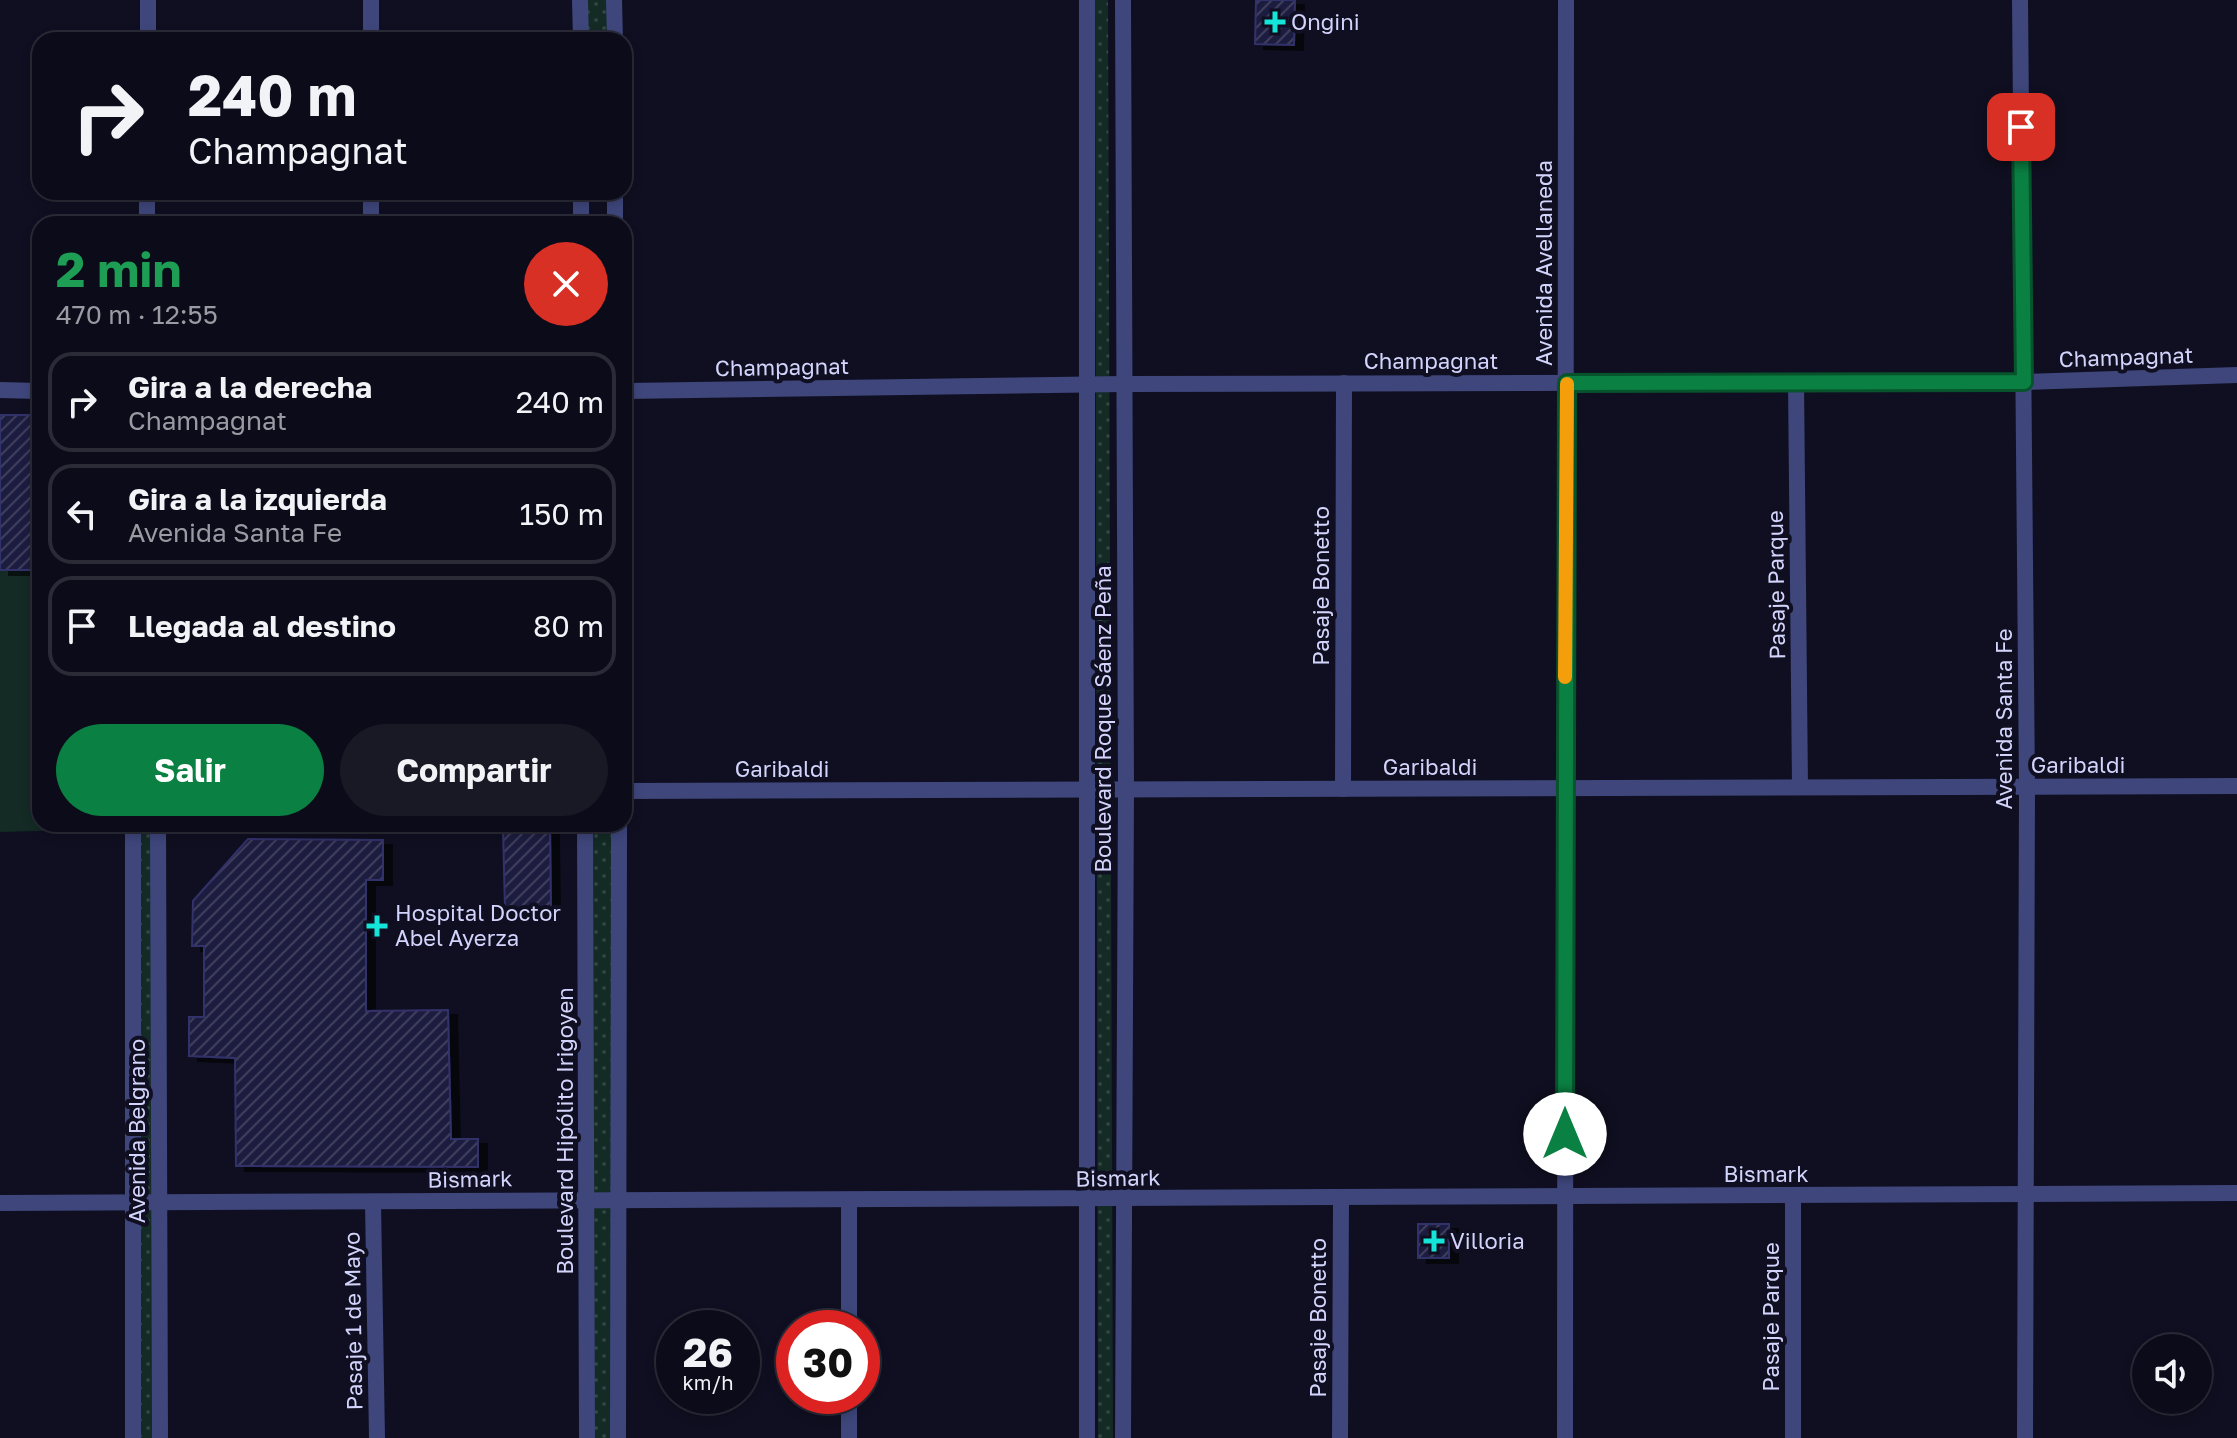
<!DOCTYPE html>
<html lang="es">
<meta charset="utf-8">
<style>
:root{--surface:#0b0b19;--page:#191926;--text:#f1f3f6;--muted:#9a9ba2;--line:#2b2b38;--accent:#0b8043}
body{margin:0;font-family:"Golos Text",sans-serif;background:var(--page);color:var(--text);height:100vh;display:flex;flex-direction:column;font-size:30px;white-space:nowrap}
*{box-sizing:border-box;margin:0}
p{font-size:26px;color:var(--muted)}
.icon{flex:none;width:44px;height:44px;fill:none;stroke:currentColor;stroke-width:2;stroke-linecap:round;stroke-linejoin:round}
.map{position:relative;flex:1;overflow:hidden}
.sheet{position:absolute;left:32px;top:216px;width:600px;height:616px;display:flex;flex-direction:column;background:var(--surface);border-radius:24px;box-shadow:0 4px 12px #0003,0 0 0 2px var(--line)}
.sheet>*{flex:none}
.guide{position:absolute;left:32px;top:32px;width:600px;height:168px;border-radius:24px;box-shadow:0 4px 12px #0003,0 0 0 2px var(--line);background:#0b0b19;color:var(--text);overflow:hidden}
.fabs{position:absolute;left:2132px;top:1334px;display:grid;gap:16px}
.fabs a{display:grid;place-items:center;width:80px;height:80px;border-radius:50%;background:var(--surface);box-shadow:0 4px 12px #0003,0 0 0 2px var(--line);font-size:40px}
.speed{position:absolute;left:656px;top:1310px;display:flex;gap:16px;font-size:40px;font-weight:700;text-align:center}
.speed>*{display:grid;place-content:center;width:104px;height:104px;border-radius:50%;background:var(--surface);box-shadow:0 4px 12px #0003,0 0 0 2px var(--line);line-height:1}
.speed small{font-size:20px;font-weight:400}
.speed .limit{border:12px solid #d22;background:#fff;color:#111}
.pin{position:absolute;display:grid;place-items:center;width:68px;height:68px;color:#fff;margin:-34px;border-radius:16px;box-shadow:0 4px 12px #0006}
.me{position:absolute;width:88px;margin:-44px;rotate:0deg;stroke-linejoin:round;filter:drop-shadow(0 0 6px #0008)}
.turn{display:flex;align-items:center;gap:28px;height:168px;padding:0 24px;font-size:36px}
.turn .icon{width:104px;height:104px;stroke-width:2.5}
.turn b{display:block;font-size:56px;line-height:68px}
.round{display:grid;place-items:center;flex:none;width:84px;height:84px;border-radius:42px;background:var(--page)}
.summary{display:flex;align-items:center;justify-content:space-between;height:136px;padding:0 24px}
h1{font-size:48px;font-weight:700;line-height:60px;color:#1e9e55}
.cta{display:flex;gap:16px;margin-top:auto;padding:16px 24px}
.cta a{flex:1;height:92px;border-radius:48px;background:var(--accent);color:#fff;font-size:32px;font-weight:700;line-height:92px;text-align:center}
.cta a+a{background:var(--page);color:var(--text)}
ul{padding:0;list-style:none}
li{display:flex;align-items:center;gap:24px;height:100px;margin:0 16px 12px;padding:0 8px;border:4px solid var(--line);border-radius:24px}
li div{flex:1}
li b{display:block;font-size:30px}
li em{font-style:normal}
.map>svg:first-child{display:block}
.grass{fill:url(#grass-dots)}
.green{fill:#132a25}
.building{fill:url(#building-hatch);stroke:#33316a;stroke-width:2;filter:url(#shadow)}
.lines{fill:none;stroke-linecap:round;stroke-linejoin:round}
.minor{stroke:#3e467b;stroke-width:16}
.tertiary{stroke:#3e467b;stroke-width:16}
.route-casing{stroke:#07532c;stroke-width:20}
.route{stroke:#0b8043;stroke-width:14}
.slow{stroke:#f59e0b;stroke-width:14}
.poi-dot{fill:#15e5d9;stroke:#0f0f21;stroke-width:3}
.labels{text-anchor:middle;stroke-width:8;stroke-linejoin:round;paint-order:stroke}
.poi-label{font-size:22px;fill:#d3d4fb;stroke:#0f0f21;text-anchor:start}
.street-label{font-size:22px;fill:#d3d4fb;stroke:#0f0f21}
</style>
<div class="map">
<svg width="2237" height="1438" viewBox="0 0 2237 1438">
<defs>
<pattern id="grass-dots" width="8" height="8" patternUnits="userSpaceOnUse" patternTransform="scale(2)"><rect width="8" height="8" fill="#132a25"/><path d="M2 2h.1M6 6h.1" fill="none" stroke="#344846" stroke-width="1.8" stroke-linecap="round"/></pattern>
<pattern id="building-hatch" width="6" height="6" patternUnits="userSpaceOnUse" patternTransform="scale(2)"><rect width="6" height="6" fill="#1e1d40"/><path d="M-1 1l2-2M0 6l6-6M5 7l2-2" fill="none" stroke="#3e3d5c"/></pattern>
<filter id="shadow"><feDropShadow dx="9" dy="5" stdDeviation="0" flood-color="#0009"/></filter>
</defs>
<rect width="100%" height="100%" fill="#0f0f21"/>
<g class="grass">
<polygon points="580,0 614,0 615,40 581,40"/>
<polygon points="1095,0 1108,0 1113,1438 1098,1438"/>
<polygon points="133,824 158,824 160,1438 133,1438"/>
<polygon points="585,824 619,824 618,1438 587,1438"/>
</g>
<polygon class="green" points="0,415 40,415 40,824 109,824 110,829 0,832"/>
<g class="building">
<polygon points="1256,0 1295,0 1294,45 1255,44"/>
<rect x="0" y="415" width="40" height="155"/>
<polygon points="550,828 551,909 505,909 503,829"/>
<polygon points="248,839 383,840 383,880 366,880 366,1011 448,1010 451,1139 478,1139 478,1167 236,1166 235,1058 189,1056 189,1017 204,1017 204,946 192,946 193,901"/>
<rect x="1418" y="1224" width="31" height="34"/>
</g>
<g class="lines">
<g class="minor">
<polyline points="371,0 371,40"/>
<polyline points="371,192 371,224"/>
<polyline points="1796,382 1800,787"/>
<polyline points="0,390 40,391"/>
<polyline points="624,391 1124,384 2024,382 2237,375"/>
<polyline points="1343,789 1344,383"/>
<polyline points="624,791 2237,786"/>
<polyline points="1793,1196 1793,1438"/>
<polyline points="849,1202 849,1328"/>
<polyline points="0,1203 2237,1193"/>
<polyline points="373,1203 377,1438"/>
<polyline points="849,1396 849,1438"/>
<polyline points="1340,1438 1341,1198"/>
<polyline points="1565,1438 1566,0"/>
</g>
<g class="tertiary">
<polyline points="580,0 581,40"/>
<polyline points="614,0 615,40"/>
<polyline points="1087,0 1087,1438"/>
<polyline points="2020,0 2027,787 2025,1438"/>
<polyline points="148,40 148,0"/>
<polyline points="581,192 581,224"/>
<polyline points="615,192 615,224"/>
<polyline points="147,224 147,192"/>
<polyline points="158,824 160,1438"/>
<polyline points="585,824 587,1438"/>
<polyline points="133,1438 133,824"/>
<polyline points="618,1438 619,824"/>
<polyline points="1123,1438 1126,790 1123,0"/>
</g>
</g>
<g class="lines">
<defs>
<polyline id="route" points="1565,1134 1567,383 2024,382 2021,127"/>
</defs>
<use href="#route" class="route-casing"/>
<use href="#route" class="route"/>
<polyline class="slow" points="1565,677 1567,384"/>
</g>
<g class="poi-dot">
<path d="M1271 10h8v8h8v8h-8v8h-8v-8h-8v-8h8z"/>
<path d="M373 914h8v8h8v8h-8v8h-8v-8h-8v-8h8z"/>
<path d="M1430 1229h8v8h8v8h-8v8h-8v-8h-8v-8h8z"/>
</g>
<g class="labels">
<g class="poi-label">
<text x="1291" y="30">Ongini</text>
<text x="395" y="921">Hospital Doctor<tspan x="395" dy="25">Abel Ayerza</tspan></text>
<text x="1450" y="1249">Villoria</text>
</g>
<g class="street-label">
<text transform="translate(1544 263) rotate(-90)" y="8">Avenida Avellaneda</text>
<text transform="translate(2126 357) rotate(-2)" y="8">Champagnat</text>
<text x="1431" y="369">Champagnat</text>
<text transform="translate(782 367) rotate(-1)" y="8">Champagnat</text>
<text transform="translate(1776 585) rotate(-91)" y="8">Pasaje Parque</text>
<text transform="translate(1321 586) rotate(-90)" y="8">Pasaje Bonetto</text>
<text transform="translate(1103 719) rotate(-90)" y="8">Boulevard Roque Sáenz Peña</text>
<text transform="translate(2004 719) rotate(-90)" y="8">Avenida Santa Fe</text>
<text x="2078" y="773">Garibaldi</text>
<text x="1430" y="775">Garibaldi</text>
<text x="782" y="777">Garibaldi</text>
<text transform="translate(137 1131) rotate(-90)" y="8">Avenida Belgrano</text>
<text transform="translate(565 1131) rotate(-90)" y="8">Boulevard Hipólito Irigoyen</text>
<text x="1766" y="1182">Bismark</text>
<text transform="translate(1118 1178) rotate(-1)" y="8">Bismark</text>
<text transform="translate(470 1179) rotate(-1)" y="8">Bismark</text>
<text transform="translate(1771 1317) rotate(-90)" y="8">Pasaje Parque</text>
<text transform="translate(1318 1318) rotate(-90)" y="8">Pasaje Bonetto</text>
<text transform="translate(353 1321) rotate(-91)" y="8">Pasaje 1 de Mayo</text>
</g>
</g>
</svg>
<div class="fabs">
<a><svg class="icon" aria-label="sound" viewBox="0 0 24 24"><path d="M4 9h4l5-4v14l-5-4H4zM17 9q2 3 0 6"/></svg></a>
</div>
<div class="speed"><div>26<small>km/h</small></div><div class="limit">30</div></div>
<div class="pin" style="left:2021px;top:127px;background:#d93025"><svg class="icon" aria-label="arrive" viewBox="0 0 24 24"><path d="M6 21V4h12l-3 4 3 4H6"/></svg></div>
<svg class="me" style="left:1565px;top:1134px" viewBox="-20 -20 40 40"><circle r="19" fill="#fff"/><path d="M0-13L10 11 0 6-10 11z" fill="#0b8043"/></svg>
<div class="guide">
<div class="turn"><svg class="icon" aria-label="right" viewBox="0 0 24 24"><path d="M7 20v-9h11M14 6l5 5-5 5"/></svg><div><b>240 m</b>Champagnat</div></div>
</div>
<section class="sheet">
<div class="summary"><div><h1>2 min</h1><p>470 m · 12:55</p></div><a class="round" style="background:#d93025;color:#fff"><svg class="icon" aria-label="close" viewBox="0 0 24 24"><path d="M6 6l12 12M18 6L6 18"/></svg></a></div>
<ul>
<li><svg class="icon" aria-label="right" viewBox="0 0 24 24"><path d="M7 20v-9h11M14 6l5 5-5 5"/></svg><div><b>Gira a la derecha</b><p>Champagnat</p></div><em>240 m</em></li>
<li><svg class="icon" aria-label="left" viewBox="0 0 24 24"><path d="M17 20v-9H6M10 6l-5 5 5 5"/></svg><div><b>Gira a la izquierda</b><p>Avenida Santa Fe</p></div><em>150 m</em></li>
<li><svg class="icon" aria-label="arrive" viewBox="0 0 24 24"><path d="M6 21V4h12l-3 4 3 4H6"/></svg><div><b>Llegada al destino</b></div><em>80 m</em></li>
</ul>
<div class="cta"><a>Salir</a><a>Compartir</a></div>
</section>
</div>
